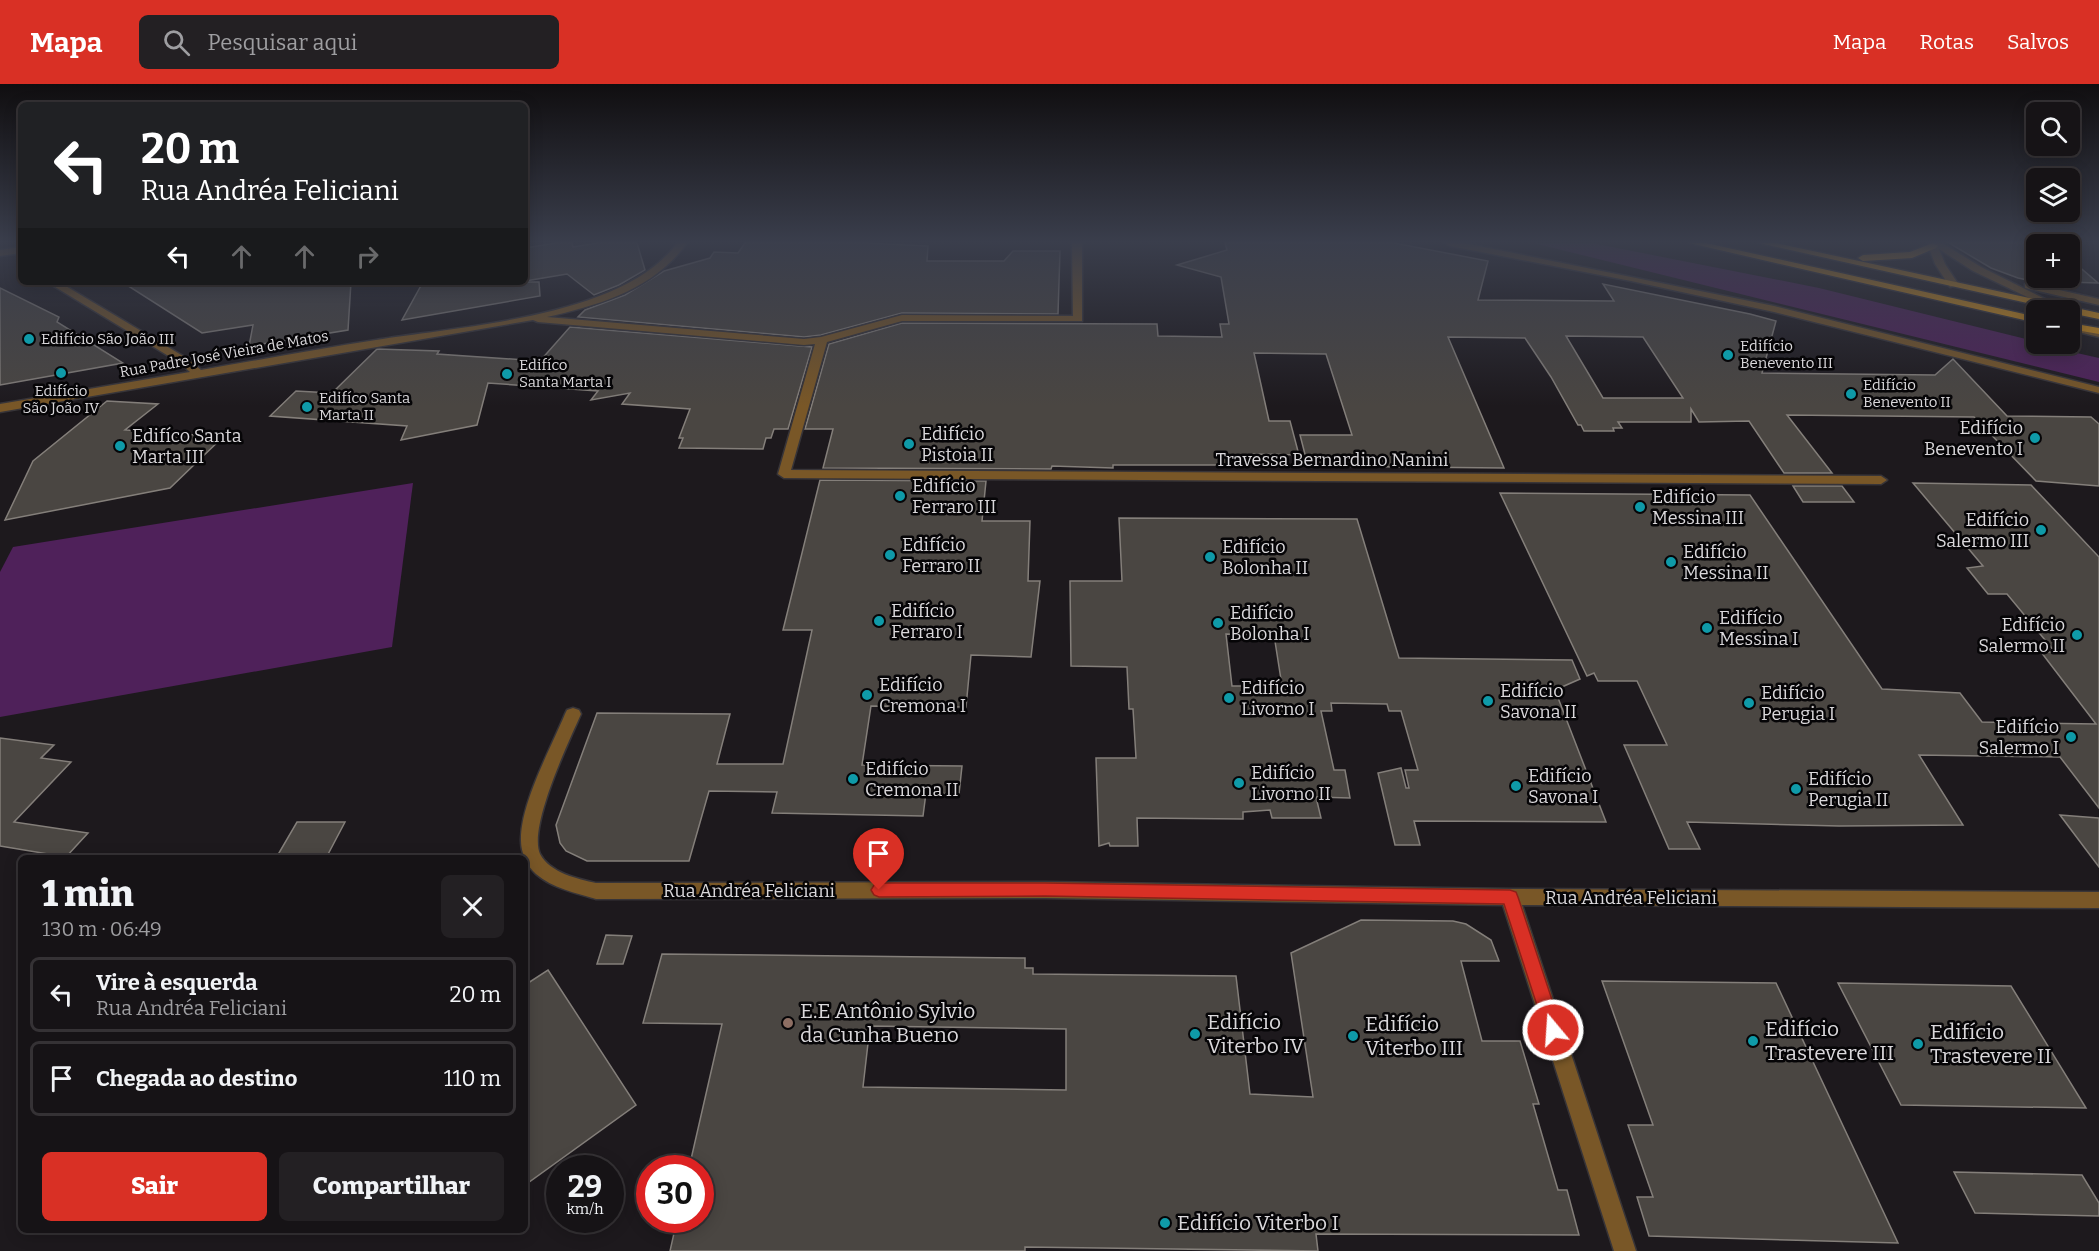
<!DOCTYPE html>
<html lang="pt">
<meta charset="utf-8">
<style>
:root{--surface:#161316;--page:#232023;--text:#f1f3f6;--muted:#9e9ea1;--line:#353235;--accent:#d93025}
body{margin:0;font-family:Bitter,serif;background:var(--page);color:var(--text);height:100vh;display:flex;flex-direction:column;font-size:22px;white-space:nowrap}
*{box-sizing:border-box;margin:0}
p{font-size:20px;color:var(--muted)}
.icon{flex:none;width:33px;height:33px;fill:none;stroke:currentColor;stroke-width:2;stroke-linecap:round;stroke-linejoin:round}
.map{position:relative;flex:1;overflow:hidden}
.drawer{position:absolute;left:18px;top:771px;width:510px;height:378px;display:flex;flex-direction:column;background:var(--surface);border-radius:9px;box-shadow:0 3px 15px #0003,0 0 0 2px var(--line)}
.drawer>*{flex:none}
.hud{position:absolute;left:18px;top:18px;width:510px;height:183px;border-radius:9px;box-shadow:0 3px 15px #0003,0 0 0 2px var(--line);background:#202124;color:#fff;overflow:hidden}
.buttons{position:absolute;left:2026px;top:18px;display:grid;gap:12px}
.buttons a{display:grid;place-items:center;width:54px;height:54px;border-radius:9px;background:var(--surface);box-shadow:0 3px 15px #0003,0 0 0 2px var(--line);font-size:30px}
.speed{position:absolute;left:546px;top:1071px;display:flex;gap:12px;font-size:30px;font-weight:700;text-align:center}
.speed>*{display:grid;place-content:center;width:78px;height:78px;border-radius:50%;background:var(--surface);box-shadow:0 3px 15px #0003,0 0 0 2px var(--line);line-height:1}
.speed small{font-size:15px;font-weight:400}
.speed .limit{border:9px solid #d22;background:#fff;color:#111}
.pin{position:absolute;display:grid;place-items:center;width:51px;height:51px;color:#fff;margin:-62px -26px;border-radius:50% 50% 50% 0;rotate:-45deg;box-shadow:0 0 6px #0007}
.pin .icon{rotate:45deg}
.me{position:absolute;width:66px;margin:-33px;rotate:342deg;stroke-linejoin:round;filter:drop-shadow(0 0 4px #0008)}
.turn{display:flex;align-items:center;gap:21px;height:126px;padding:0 24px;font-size:27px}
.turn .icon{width:78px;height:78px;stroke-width:2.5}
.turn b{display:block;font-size:42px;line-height:51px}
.lanes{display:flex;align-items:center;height:57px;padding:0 24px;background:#0003;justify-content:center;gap:30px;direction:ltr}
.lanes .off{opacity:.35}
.round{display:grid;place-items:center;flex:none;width:63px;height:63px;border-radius:9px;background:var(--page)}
.head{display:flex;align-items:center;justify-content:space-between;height:102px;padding:0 24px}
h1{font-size:36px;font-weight:800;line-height:45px}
.cta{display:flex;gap:12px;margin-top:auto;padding:12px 24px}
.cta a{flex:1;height:69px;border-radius:9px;background:var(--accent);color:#fff;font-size:24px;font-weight:800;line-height:69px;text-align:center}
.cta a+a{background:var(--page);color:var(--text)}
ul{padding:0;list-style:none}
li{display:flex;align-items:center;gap:18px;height:75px;margin:0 12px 9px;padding:0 12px;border:3px solid var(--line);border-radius:9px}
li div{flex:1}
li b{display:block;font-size:22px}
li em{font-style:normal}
header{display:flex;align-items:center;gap:36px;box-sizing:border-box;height:84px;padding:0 30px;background:var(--accent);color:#fff}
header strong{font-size:28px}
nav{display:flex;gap:33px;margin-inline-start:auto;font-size:21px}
.search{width:420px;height:54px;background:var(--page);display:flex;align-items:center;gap:15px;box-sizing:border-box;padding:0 21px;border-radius:9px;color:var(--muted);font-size:22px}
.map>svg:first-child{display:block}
.green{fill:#4f215a}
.building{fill:#4a4642;stroke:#847f7a;stroke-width:1.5;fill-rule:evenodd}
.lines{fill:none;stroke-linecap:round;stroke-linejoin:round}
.minor-casing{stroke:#373438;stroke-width:3}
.major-casing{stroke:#373438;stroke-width:3}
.minor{fill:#795727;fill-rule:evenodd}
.major{fill:#da9315;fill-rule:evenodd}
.route{fill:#d93025;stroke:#8d1f18;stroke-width:1.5}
.culture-dot{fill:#0f9aa8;stroke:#060507;stroke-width:2}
.education-dot{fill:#8d6e63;stroke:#060507;stroke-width:2}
.labels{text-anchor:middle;stroke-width:5;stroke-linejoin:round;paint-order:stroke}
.far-poi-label{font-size:15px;fill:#dad8db;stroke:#060507;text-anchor:start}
.far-street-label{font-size:15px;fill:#dad8db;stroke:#060507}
.poi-label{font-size:18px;fill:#dad8db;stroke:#060507;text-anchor:start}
.street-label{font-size:18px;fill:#dad8db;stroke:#060507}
.near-poi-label{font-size:21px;fill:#dad8db;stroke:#060507;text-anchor:start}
</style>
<header>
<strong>Mapa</strong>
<div class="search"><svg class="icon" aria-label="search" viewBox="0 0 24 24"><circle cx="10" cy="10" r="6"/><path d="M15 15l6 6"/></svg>Pesquisar aqui</div>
<nav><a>Mapa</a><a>Rotas</a><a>Salvos</a></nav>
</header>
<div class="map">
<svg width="2099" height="1167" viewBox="0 0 2099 1167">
<rect width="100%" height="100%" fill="#1d191d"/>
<g class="green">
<polygon points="1533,159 1592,159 1819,204 2026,255 2037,258 2037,260 2099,274 2099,298"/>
<polygon points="413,399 392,563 0,633 0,488 13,463"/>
</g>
<g class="building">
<polygon points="556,159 572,159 573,163 598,159 637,159 645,186 619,201 594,211 567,190 525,197 525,164"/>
<polygon points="745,159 866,159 928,162 927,177 1004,177 1013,167 1060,167 1058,230 902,229 821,251 804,253 578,233 585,226 625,211 664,187 710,174 714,168 738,169"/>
<path d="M1225 159H1394L1488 177 1478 216 1614 217 1603 200 1750 230 1776 237 1762 289 1935 291 1953 275 2007 332 2091 333 2099 340V402L2036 397 1974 333 1787 331 1832 389H1784L1749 337 1699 338 1691 325V338H1618L1622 344H1613L1614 347H1584L1581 341H1578L1551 293 1525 254 1448 253 1504 384 1308 382 1300 351H1352L1326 270 1254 269 1269 337H1290L1299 371 1253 370 1255 381H1113V384L1052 382 1051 385 823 384 833 345H805L829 260 902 239 1157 240 1158 252 1222 253 1220 240H1229L1221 193 1177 181 1227 166ZM1566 252 1643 253 1683 314H1603Z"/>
<polygon points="1949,159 2052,159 2054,160 2037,160 2037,194 2070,194 2070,175 2098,199 2032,197 2018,194 1991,184"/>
<polygon points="122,198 351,198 348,246 249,262 253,241 202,249"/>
<polygon points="423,198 539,198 540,212 402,236"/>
<polygon points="0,204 59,233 57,238 123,279 0,301"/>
<polygon points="570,243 812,263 788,345 774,345 771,354 766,354 763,365 679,364 683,354 679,354 690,325 622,320 630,309 591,316 598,307 488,299 477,341 401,356 407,342 270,332 296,307 332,309 377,265 439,267 437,270 540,277"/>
<polygon points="107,317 158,320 125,346 223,353 170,404 5,436 33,377"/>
<polygon points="820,396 986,397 982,437 1030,437 1028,497 1040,497 1031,573 971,571 966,623 871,622 862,681 962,682 959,710 926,709 923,732 772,729 777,708 709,707 689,777 587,777 566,767 560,759 556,741 597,629 730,630 717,680 783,680 812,546 783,546"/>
<polygon points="1913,399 2031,401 2099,473 2099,724 2060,673 1919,671 1963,741 1839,742 1687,738 1700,765 1669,765 1624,661 1667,661 1637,597 1598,597 1594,589 1587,592 1500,409 1750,411 1882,605 1960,609 1982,638 2096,640 2041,568 2055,568 2007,510 1988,510 1967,484 1983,482"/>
<polygon points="1793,402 1842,402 1854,418 1803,418"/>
<path d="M1119 434 1357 435 1399 574 1572 576 1580 595 1555 606 1606 738 1414 737 1420 761H1395L1378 689 1401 684 1406 704H1409L1405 686H1418L1401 627H1389L1387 620 1331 619 1332 627H1321L1334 686H1345L1350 714 1316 713 1321 734H1272L1270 726 1243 728V735L1137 734 1138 762H1110L1109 759 1099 762 1096 674H1136L1133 625H1129L1127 583 1071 582 1070 497H1122ZM1226 550 1274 551 1282 602H1232Z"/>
<polygon points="0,654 54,661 41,674 71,678 14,738 88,749 66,773 0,762"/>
<polygon points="2060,731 2099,734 2099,783"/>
<polygon points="297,738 345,738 326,774 276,774"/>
<path d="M1361 836 1453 837 1466 840 1491 856 1499 877H1461L1482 957H1520L1539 1020H1533L1558 1106H1567L1579 1151 1316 1150 1318 1167 1025 1163V1167H670L677 1136H700V1084H689L722 940 643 939 662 870 1025 874V884H1033V890L1236 892 1250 1010 1313 1013 1291 869ZM870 942 1066 945V1006L863 1003Z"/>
<polygon points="606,851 632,852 623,880 597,880"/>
<polygon points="548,886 636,1021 525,1101 525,901"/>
<polygon points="1602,897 1776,899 1898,1159 1649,1152 1637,1113 1653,1113 1628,1041 1653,1041"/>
<polygon points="1838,899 2011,902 2086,1024 1901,1021"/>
<polygon points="1954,1088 2082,1091 2099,1119 2099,1132 1975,1129"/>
</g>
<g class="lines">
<defs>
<g id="minor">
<path d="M677 159H687C654 205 600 221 547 233L804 255 821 253 902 231 1073 232 1072 159H1082V237H902L827 258 791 386 1881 392 1887 396 1881 400 784 394 778 390 815 260 804 261 538 238 533 236 0 328V320L190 288 180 279 47 198H59L188 275 201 286C259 276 318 265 376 256 462 242 624 233 677 159Z"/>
<polygon points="1445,159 1464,159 1774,222 2099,303 2099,309 1774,228 1631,197 1450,162"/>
<polygon points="1927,159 1942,159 1981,183 2059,222 2050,224 1973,187 1939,165 1945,180 1959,201 1950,203 1935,180"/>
<polygon points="21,163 21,169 0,172 0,166"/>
<polygon points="2029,199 2099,215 2099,221 2025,204 2025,200"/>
<polygon points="2070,240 2099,247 2099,253 2070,246"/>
<path d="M573 624 579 626 581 630C569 657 528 743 540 770 550 789 578 795 596 799L1045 798 1510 805 2099 808V824L1522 821 1636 1167H1614L1503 821 1045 814 596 815C576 809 552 804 536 790 527 782 521 769 521 757 520 720 551 664 565 630L567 626Z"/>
</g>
<g id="major">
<polygon points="1689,159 1706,159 2037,233 2037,239"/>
<polygon points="1759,159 1776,159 2099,229 2099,235 2070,229 2070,226 2059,226"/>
<polygon points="1933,159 1938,162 1936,164 1912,174 1863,177 1858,174 1863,171 1910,168"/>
<polygon points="2070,239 2099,244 2099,250 2070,245"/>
</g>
</defs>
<use href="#minor" class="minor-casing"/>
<use href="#major" class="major-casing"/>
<use href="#minor" class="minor"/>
<use href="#major" class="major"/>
</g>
<linearGradient id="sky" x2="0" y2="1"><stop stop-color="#100e10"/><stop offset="0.49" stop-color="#3a3e4c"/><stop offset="1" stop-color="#3a3e4c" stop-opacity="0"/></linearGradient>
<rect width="2099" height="322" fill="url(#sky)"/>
<polygon class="route" points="879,799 1045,799 1510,806 1516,808 1518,813 1562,946 1560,952 1553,954 1547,952 1504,820 1045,812 879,813 874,811 871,806 874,801"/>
<g class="culture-dot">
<circle cx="29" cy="255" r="6"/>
<circle cx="1728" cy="271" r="6"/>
<circle cx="61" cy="289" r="6"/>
<circle cx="507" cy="290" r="6"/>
<circle cx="1851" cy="310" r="6"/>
<circle cx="307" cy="323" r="6"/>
<circle cx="2035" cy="354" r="6"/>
<circle cx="909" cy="360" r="6"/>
<circle cx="120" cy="362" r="6"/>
<circle cx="900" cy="412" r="6"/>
<circle cx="1640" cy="423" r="6"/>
<circle cx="2041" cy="446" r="6"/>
<circle cx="890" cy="471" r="6"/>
<circle cx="1210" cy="473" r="6"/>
<circle cx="1671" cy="478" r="6"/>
<circle cx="879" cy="537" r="6"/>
<circle cx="1218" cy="539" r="6"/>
<circle cx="1707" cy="544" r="6"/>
<circle cx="2077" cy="551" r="6"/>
<circle cx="867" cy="611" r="6"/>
<circle cx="1229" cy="614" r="6"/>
<circle cx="1488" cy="617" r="6"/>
<circle cx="1749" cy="619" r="6"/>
<circle cx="2071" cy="653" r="6"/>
<circle cx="853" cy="695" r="6"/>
<circle cx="1239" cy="699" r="6"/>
<circle cx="1516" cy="702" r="6"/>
<circle cx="1796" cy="705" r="6"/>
<circle cx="1195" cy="950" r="6"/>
<circle cx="1353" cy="952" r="6"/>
<circle cx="1753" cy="957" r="6"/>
<circle cx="1918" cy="960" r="6"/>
<circle cx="1165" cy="1139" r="6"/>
</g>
<circle class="education-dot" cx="788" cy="939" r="6"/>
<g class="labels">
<g class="far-poi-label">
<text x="41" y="260">Edifício São João III</text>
<text x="1740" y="267">Edifício<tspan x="1740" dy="17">Benevento III</tspan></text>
<text x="519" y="286">Edifíco<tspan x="519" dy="17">Santa Marta I</tspan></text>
<text x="1863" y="306">Edifício<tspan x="1863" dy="17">Benevento II</tspan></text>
<text x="61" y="312" text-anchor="middle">Edifício<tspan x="61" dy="17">São João IV</tspan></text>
<text x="319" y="319">Edifíco Santa<tspan x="319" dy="17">Marta II</tspan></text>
</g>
<g class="far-street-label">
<text transform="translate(224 270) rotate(-10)" y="5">Rua Padre José Vieira de Matos</text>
</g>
<g class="poi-label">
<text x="2023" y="350" text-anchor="end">Edifício<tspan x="2023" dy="21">Benevento I</tspan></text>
<text x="921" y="356">Edifício<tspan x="921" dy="21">Pistoia II</tspan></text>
<text x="132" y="358">Edifíco Santa<tspan x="132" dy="21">Marta III</tspan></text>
<text x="912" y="408">Edifício<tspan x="912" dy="21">Ferraro III</tspan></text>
<text x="1652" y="419">Edifício<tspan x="1652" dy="21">Messina III</tspan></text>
<text x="2029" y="442" text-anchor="end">Edifício<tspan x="2029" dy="21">Salermo III</tspan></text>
<text x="902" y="467">Edifício<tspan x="902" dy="21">Ferraro II</tspan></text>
<text x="1222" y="469">Edifício<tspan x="1222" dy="21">Bolonha II</tspan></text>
<text x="1683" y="474">Edifício<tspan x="1683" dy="21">Messina II</tspan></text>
<text x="891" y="533">Edifício<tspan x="891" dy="21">Ferraro I</tspan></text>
<text x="1230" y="535">Edifício<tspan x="1230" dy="21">Bolonha I</tspan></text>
<text x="1719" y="540">Edifício<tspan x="1719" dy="21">Messina I</tspan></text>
<text x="2065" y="547" text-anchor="end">Edifício<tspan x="2065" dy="21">Salermo II</tspan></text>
<text x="879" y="607">Edifício<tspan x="879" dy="21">Cremona I</tspan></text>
<text x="1241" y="610">Edifício<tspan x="1241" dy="21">Livorno I</tspan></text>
<text x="1500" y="613">Edifício<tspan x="1500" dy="21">Savona II</tspan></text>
<text x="1761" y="615">Edifício<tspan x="1761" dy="21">Perugia I</tspan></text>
<text x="2059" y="649" text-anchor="end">Edifício<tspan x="2059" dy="21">Salermo I</tspan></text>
<text x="865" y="691">Edifício<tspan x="865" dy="21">Cremona II</tspan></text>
<text x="1251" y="695">Edifício<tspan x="1251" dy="21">Livorno II</tspan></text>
<text x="1528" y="698">Edifício<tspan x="1528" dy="21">Savona I</tspan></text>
<text x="1808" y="701">Edifício<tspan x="1808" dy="21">Perugia II</tspan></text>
</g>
<g class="street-label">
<text x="1332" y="382">Travessa Bernardino Nanini</text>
<text x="749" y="813">Rua Andréa Feliciani</text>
<text x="1631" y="820">Rua Andréa Feliciani</text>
</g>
<g class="near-poi-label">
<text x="800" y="934">E.E Antônio Sylvio<tspan x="800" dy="24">da Cunha Bueno</tspan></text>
<text x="1207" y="945">Edifício<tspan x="1207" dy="24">Viterbo IV</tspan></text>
<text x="1365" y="947">Edifício<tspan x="1365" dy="24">Viterbo III</tspan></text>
<text x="1765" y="952">Edifício<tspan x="1765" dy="24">Trastevere III</tspan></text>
<text x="1930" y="955">Edifício<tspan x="1930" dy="24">Trastevere II</tspan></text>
<text x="1177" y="1146">Edifício Viterbo I</text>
</g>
</g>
</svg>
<div class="buttons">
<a><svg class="icon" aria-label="search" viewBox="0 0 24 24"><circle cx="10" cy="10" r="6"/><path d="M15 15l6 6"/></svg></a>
<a><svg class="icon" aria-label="layers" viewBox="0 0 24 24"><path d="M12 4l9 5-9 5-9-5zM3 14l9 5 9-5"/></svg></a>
<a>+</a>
<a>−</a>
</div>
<div class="speed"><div>29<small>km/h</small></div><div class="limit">30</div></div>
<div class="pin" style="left:879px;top:806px;background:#d93025"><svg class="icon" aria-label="arrive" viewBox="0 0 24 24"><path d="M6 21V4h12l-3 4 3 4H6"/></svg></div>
<svg class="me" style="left:1553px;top:946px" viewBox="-20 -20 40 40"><circle r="17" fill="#d93025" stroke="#fff" stroke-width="3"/><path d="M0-11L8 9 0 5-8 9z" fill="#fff"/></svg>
<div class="hud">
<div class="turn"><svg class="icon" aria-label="left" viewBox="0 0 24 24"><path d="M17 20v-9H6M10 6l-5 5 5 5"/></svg><div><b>20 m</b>Rua Andréa Feliciani</div></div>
<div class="lanes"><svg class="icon" aria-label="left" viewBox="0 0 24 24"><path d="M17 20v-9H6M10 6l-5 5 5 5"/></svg><svg class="icon off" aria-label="ahead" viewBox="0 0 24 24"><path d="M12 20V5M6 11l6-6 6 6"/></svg><svg class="icon off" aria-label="ahead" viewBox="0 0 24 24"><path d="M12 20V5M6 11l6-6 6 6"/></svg><svg class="icon off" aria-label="right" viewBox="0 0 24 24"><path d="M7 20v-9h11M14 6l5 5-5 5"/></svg></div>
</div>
<section class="drawer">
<div class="head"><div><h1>1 min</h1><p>130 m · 06:49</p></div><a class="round"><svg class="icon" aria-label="close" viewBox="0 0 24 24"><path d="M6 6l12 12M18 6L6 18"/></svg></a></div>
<ul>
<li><svg class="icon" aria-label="left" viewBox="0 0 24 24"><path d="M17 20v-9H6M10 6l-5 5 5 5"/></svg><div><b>Vire à esquerda</b><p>Rua Andréa Feliciani</p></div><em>20 m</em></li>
<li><svg class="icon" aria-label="arrive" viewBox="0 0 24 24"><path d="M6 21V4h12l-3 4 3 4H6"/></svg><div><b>Chegada ao destino</b></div><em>110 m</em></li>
</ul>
<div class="cta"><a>Sair</a><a>Compartilhar</a></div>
</section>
</div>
